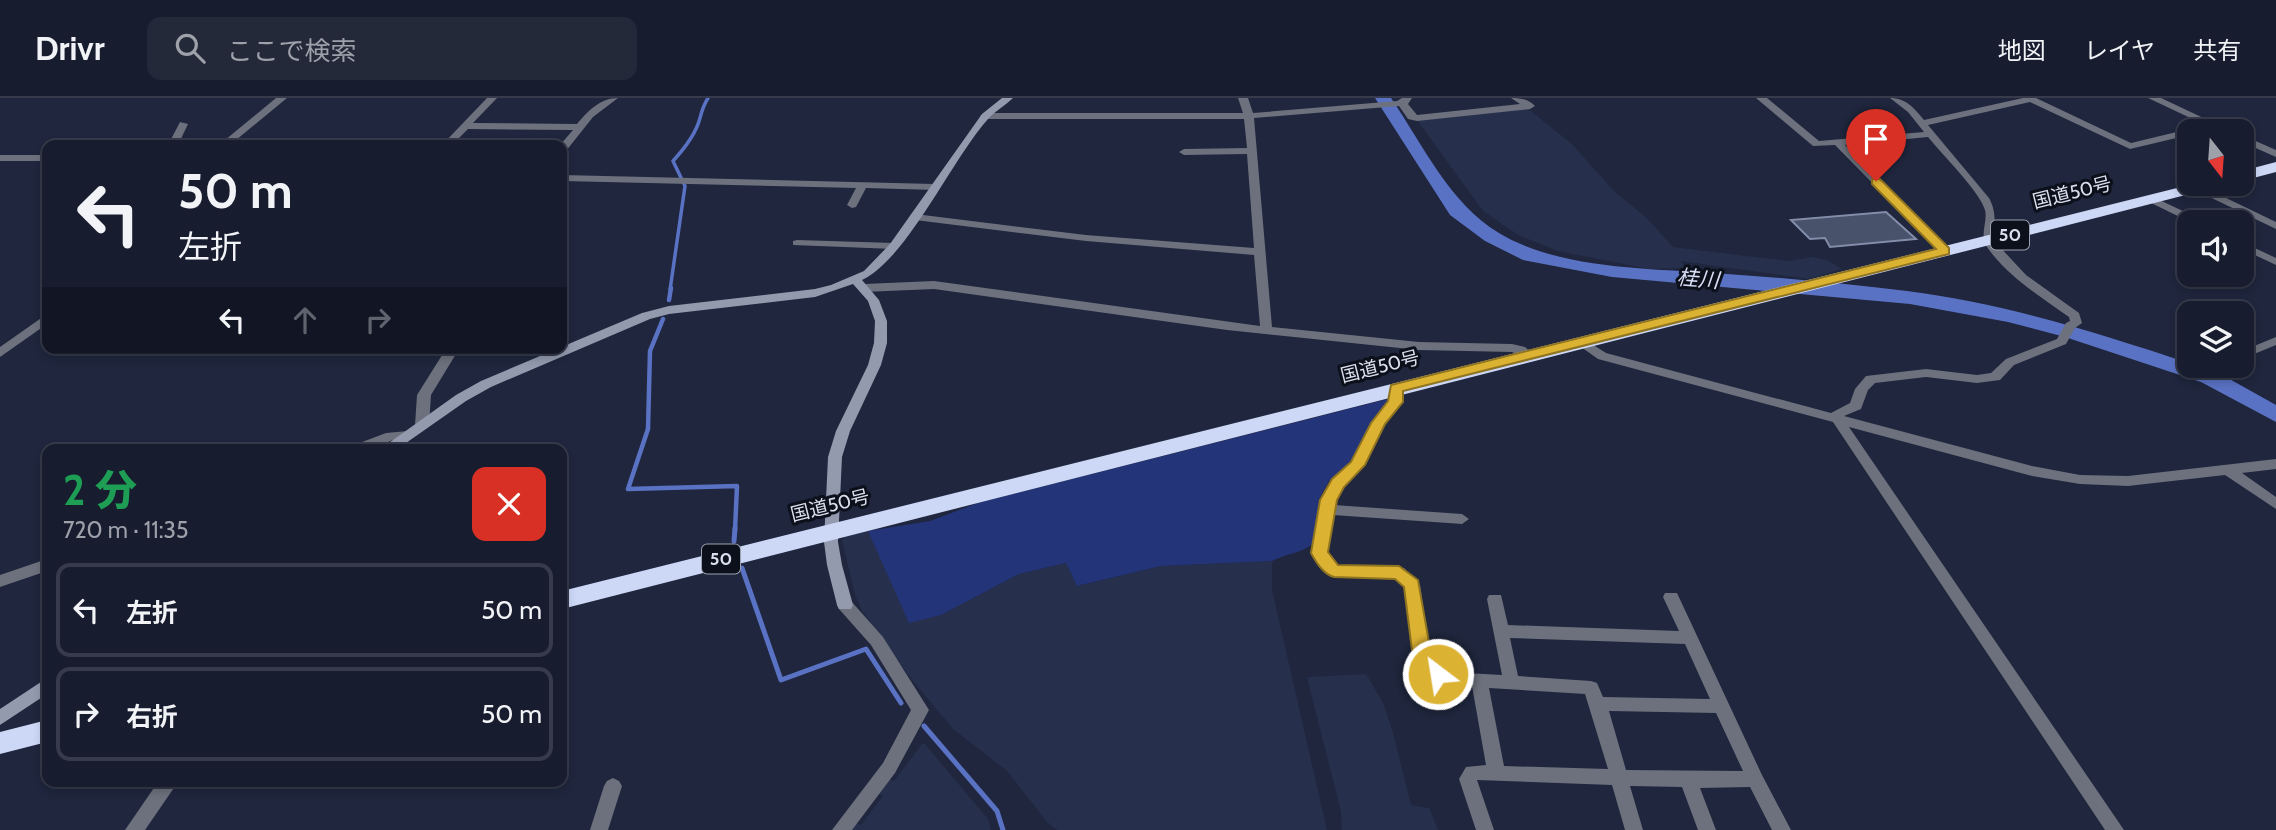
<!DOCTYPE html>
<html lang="ja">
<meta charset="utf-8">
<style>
:root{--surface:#171c2e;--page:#24293a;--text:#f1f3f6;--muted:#9ea1aa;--line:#363a4a}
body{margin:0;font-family:Cabin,"Noto Sans JP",sans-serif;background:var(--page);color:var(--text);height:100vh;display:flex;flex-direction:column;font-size:26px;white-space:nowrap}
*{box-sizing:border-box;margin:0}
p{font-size:23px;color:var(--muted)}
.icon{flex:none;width:38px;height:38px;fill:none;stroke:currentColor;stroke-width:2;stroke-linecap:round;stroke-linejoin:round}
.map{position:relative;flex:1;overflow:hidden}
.drawer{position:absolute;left:42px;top:346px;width:525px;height:343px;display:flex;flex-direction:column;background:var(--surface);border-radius:14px;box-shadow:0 4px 10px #0003,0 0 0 2px var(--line)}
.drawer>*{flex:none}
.hud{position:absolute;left:42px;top:42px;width:525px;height:214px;border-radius:14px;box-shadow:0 4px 10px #0003,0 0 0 2px var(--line);background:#171c2e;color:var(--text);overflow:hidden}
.needle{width:46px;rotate:163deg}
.tools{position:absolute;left:2177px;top:21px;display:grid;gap:14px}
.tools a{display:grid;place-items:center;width:77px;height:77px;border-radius:14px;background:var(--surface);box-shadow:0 4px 10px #0003,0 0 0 2px var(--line);font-size:35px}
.pin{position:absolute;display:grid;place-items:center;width:60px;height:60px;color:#fff;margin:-72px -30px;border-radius:50% 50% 50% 0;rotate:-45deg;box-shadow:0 0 7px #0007}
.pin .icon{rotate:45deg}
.me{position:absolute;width:77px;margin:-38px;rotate:329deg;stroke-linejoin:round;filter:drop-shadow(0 0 5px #0008)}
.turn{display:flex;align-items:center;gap:24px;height:147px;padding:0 21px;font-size:32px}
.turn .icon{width:91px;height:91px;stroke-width:2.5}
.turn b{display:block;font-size:49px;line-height:60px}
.lanes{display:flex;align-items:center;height:66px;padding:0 21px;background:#0003;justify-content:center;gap:35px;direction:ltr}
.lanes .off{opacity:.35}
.round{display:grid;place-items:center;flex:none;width:74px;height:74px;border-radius:14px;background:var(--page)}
.headline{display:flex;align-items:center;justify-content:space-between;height:119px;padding:0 21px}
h1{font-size:42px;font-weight:800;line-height:52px;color:#1e9e55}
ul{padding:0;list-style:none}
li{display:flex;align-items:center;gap:21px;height:94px;margin:0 14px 10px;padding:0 7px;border:4px solid var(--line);border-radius:14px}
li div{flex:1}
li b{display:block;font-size:26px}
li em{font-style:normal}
header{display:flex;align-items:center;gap:42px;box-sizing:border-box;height:98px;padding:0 35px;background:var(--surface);border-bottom:2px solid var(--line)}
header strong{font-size:33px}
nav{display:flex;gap:38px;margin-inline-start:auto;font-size:24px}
.search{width:490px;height:63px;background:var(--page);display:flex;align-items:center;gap:18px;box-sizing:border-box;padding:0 24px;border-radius:14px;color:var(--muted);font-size:26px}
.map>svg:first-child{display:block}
.built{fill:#262f4b}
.green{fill:#233479}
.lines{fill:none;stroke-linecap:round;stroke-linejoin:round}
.stream-far2{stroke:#5a72c4;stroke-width:3.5}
.stream-far1{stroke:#5a72c4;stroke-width:4.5}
.stream{stroke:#5a72c4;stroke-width:5}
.river{fill:#5a72c4;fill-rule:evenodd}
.building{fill:#49526b;stroke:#838da9;stroke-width:2}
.street{fill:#6c717d;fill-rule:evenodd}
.secondary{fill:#939aae;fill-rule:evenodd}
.highway{fill:#cdd8f6;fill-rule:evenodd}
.route{fill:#dcb233;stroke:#8f7421;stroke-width:2}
.labels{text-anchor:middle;stroke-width:6;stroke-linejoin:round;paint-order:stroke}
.shield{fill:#0c101a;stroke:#9ca1af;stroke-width:2}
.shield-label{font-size:18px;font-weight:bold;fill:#dadfef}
.street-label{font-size:19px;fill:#dadfef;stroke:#0c101a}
.water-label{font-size:21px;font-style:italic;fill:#d8e0f7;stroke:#0c101a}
</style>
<header>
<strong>Drivr</strong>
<div class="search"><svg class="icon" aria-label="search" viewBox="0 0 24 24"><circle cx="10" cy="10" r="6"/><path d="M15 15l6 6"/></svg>ここで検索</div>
<nav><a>地図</a><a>レイヤ</a><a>共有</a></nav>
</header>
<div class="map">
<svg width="2276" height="732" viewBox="0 0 2276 732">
<rect width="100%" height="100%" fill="#1f263d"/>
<g class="built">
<polygon points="1526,9 1572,46 1615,94 1647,120 1673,149 1788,163 1812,159 1827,162 1842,171 1809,181 1681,163 1686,170 1649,171 1558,153 1518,137 1483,113 1417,22"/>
<polygon points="868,433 941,517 1019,476 1066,465 1078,488 1161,468 1272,463 1272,492 1327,732 1057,732 1047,724 1007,673 953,631 912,582 862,513 855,497 842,442 847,437"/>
<polygon points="1366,576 1383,605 1392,631 1411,707 1429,710 1438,732 1342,732 1341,714 1307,579"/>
<polygon points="922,646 925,646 988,721 991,732 851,732 856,725 861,727 883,698 879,695 889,681 894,683"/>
</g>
<path class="green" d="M1388 301 1389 303 1367 332 1352 363 1329 383 1319 401 1314 445C1303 455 1285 456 1272 463L1161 468 1077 488 1066 465 1019 476 941 517 909 525 868 433 930 423 978 405Z"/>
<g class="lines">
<path class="stream-far2" d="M670 192 685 88 673 63C684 51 696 36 700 20 702 12 703 8 708 0"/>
<g class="stream-far1">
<polyline points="669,202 671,190"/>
<polyline points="663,221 650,253 648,331 628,391 737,388 735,432"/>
</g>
<g class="stream">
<polyline points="734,443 735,430"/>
<polyline points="742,470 781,582 866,551 901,605"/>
<polyline points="924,628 997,713 1003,732"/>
</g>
<path class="river" d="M1375 0H1391C1423 47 1450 106 1499 135 1562 173 1655 170 1727 176 1787 180 1847 186 1907 193 2004 205 2097 235 2189 265V268L2217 274 2276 307V324L2201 284 2065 239 2008 224 1910 206 1612 179 1523 162 1485 143 1450 117Z"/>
</g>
<polygon class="building" points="1886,114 1916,141 1830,149 1825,140 1810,141 1791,122"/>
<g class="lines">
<g class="street">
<polygon points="276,0 287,0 230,47 219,47"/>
<path d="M487 0H497L473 25 577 26C588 13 600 0 618 0L593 19 566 53 562 54V47H560L573 32 468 31 452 47H442Z"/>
<path d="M1238 0H1248L1253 15 1397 3 1402 0H1412L1408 6 1417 17 1520 6 1511 0C1521 0 1528 1 1535 8L1530 11 1417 23 1408 21 1399 8 1254 20 1272 229 1419 244 1512 246 1525 249 1534 257 1532 260H1524L1512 254 1419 252 1227 232 934 191 864 194 858 190 864 186 934 183 1260 228 1254 157 1086 143 915 122 910 119 915 116 1086 137 1254 150 1247 56 1184 57 1179 54 1184 51 1247 50 1244 21H985L980 18 985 15H1243Z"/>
<path d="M1756 0H1767L1819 43 1924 34 1908 14 1890 0C1906 0 1914 10 1924 22L2023 0H2036L2131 45 2189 31 2193 33H2189V37L2130 51 2030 4 1928 27 1989 100C2000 120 1990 133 1998 147L2026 177 2079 215 2082 225 2075 230 2066 246 2014 267 2000 282 1977 285 1926 279 1875 285 1868 292 1861 311 1844 318 2032 368 2080 377 2128 378 2276 361V371L2242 375 2276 399V411L2225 377 2128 388 2080 386 2032 378 1849 329 2124 732H2105L1833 324 1598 261 1574 244 1576 241H1584L1606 255 1831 315 1850 305 1855 291 1866 278 1926 271 1977 277 1991 275 2006 261 2057 241 2066 225 2070 223 2069 219C2041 199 2007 178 1987 149 1979 137 1988 124 1985 112 1980 94 1941 55 1928 39L1845 47 1951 153 1945 156 1941 155 1835 47 1813 48Z"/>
<polygon points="2148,0 2161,0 2231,33 2218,33"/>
<polygon points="180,24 188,26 178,47 168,47"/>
<polygon points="2242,37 2276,52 2276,59 2242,44"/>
<rect x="0" y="57" width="47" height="6"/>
<polygon points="562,77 935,86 940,89 935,92 866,90 856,109 852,110 847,107 856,90 562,83"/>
<polygon points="2197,86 2276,124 2276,131 2193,91 2192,89"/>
<polygon points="2151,98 2202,122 2203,124 2190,124 2147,103 2146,101"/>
<polygon points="797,142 894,145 900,148 894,151 793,147 793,143"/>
<polygon points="2242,144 2276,160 2276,167 2242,151"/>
<polygon points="47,216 47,226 0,259 0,249"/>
<polygon points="2276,239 2276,247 2242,261 2242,253"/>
<polygon points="423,250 459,251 431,297 429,327 422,331 415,327 417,297 444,254 429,254"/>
<polygon points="2215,268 2229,268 2219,278 2209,278 2208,275"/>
<path d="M1396 287 1403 291V304L1385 327 1362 370 1343 388 1334 407 1462 416 1469 421 1462 426 1333 417 1327 454 1337 467 1404 470 1420 487 1429 551 1448 574 1502 577 1487 501 1489 497H1501L1508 527 1679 533 1663 499 1665 495H1677L1762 677 1791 732H1772L1750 689 1700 690 1716 732H1698L1682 689 1630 688 1643 732H1625L1612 687 1477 682 1494 732H1476L1459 681 1466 669 1486 667 1472 588 1445 587 1432 581 1413 552 1405 489 1395 480 1333 479 1328 477 1311 455 1321 402 1333 382 1351 364 1372 325 1389 303V291ZM1510 540 1685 546 1710 601 1603 599 1597 585 1591 583 1518 578ZM1489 590 1585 596 1608 671 1504 668ZM1609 613 1716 615 1743 673 1626 672Z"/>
<polygon points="408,333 413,334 415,337 413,340 393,342 368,352 347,352 349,349 386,335"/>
<polygon points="47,461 47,473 0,489 0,477"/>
<polygon points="845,501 851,503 883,539 929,612 895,675 852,732 832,732 883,665 911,612 871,547 839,511 837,507 839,503"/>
<polygon points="613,680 619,683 622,688 608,732 590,732 604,688 607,683"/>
<polygon points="158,684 178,684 145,732 125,732"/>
</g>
<g class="secondary">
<path d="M1002 0H1013C1005 8 995 13 988 21 952 61 907 161 862 182L879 202 887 223V245L881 267 850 333 842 359 838 444 842 467 853 507 851 511H839L837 507 827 467 824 444 828 359 836 333 868 267 874 245 875 223 868 203 853 186 815 199 669 216 650 221 491 289 466 303 396 352H379L456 297 481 283 642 215 669 208 815 191 831 187 864 173 890 146 982 16Z"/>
<polygon points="47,580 47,596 0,627 0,611"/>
</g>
<g class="highway">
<polygon points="2276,64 2276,74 2242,83 2242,73"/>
<polygon points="2193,86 2219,86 2217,89 562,511 562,493"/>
<polygon points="47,622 47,644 0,656 0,634"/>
</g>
</g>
<path class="route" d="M1872 81H1880L1949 150V156L1403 293V304L1385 326 1365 367 1344 389 1337 402 1328 454 1338 467 1399 468 1418 482 1430 550 1448 576 1445 581 1438 583 1431 581 1412 552 1404 489 1395 481 1334 479C1323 476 1316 464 1311 455L1320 402 1332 381 1351 364 1371 325 1388 303 1391 287 1936 151 1872 86Z"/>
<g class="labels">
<g class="shield">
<rect x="1991" y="122.5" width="38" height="29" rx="5"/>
<rect x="702" y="446.5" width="38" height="29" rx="5"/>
</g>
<g class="shield-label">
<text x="2010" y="143">50</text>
<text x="721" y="467">50</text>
</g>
<g class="street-label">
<text transform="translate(2072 94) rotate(-14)" y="7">国道50号</text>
<text transform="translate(1380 268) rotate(-14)" y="7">国道50号</text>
<text transform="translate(830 407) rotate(-14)" y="7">国道50号</text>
</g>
<g class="water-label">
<text transform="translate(1698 181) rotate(5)" y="7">桂川</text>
</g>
</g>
</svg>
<div class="tools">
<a><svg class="needle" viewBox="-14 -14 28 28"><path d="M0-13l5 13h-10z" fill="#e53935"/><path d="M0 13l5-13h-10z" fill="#9ea1aa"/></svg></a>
<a><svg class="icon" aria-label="sound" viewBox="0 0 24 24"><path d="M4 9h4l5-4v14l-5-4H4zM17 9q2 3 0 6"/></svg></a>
<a><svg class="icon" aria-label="layers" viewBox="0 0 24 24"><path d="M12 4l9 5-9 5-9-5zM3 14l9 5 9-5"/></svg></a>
</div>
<div class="pin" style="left:1876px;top:83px;background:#d93025"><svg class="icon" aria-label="arrive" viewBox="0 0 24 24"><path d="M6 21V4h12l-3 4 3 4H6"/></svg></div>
<svg class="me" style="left:1438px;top:576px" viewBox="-20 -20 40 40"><circle r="17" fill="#dcb233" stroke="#fff" stroke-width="3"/><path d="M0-11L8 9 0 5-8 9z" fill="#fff"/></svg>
<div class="hud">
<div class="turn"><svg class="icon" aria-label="left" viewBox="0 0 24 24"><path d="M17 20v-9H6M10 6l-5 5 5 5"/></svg><div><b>50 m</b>左折</div></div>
<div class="lanes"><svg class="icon" aria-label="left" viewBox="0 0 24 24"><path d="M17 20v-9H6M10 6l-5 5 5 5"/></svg><svg class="icon off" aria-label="ahead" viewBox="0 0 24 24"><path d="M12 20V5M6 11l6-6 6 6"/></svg><svg class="icon off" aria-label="right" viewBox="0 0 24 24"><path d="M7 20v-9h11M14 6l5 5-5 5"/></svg></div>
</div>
<section class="drawer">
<div class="headline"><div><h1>2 分</h1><p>720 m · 11:35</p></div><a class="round" style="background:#d93025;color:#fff"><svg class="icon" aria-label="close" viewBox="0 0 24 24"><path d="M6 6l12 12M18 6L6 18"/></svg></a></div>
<ul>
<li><svg class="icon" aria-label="left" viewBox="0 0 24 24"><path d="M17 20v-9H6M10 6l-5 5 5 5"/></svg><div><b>左折</b></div><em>50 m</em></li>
<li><svg class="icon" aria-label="right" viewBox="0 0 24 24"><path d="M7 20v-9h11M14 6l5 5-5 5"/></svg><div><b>右折</b></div><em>50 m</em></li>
</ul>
</section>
</div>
